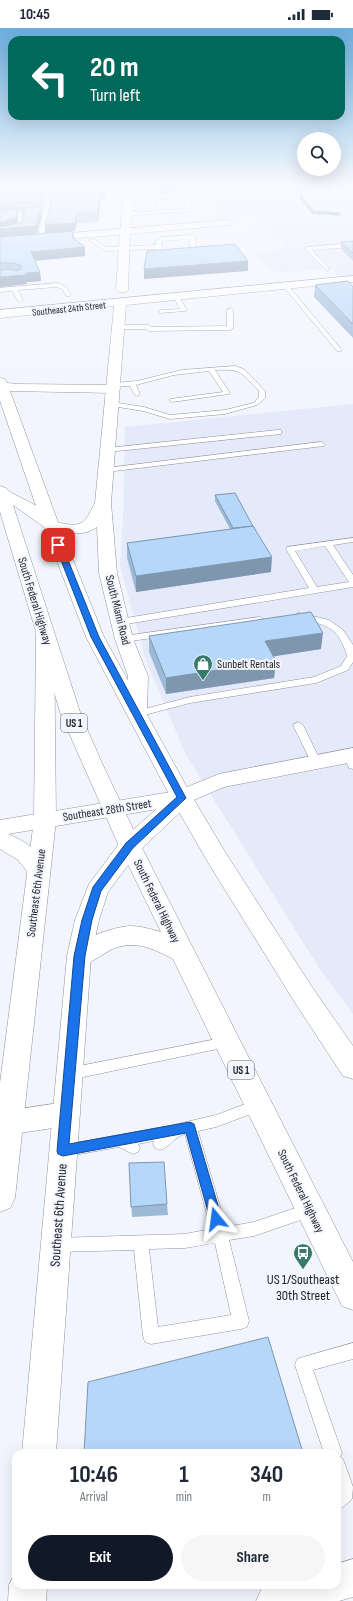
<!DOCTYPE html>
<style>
:root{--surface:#fff;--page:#f6f6f7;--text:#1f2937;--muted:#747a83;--accent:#111827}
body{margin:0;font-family:"Sofia Sans Condensed",sans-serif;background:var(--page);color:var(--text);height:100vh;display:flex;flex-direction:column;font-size:15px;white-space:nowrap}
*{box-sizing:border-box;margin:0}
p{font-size:13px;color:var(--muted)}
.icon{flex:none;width:22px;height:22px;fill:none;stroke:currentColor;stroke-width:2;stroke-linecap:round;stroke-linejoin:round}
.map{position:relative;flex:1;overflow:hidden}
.details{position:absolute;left:12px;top:1421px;width:329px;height:140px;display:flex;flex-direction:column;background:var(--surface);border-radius:12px;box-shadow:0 4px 16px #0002}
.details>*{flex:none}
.hud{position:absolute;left:8px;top:8px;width:337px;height:84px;border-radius:12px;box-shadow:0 4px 16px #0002;background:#00695c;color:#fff;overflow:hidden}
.fabs{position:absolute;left:297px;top:104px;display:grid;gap:8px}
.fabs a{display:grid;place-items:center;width:44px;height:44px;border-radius:50%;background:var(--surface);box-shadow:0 4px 16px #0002;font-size:20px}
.pin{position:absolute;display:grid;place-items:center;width:34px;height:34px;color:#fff;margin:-17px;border-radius:8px;box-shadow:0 2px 6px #0006}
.me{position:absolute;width:44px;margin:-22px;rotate:344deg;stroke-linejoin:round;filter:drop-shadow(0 0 3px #0008)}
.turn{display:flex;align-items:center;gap:14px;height:84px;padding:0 16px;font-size:18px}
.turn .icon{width:52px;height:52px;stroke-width:2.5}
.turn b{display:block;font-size:28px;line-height:34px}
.eta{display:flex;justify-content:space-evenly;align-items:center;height:68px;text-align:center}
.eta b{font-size:24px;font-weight:700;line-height:28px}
.button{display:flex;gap:8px;margin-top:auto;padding:8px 16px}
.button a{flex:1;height:46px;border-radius:24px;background:var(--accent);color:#fff;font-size:16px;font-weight:700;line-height:46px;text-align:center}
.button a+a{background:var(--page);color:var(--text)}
.status{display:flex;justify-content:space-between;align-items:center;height:28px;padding:0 20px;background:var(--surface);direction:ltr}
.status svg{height:11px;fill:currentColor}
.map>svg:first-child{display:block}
.built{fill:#e4eafa}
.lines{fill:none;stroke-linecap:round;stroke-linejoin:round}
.stream{stroke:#3f7b98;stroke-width:3.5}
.service-casing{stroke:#90939b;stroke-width:1}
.minor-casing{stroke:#90939b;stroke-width:1}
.tertiary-casing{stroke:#90939b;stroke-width:1}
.secondary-casing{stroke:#90939b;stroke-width:1}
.primary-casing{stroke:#90939b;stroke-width:1}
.service{fill:#fff;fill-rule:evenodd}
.minor{fill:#fff;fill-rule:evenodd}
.tertiary{fill:#fff;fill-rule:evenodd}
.secondary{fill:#fff;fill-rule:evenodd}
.primary{fill:#fff;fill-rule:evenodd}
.wall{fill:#9cb9d7;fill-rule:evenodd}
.shaded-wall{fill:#7f96af}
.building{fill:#b5d7fa;stroke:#7f96af}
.route{fill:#1a73e8;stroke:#114b97}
.labels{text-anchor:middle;stroke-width:4;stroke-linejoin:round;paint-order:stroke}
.far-street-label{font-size:10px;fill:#1d1f21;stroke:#f2f5fe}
.shield{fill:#f2f5fe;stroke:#5d5f63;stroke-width:1}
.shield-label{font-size:11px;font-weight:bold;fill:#1d1f21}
.street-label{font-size:12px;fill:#1d1f21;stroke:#f2f5fe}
.poi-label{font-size:12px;fill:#1d1f21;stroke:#f2f5fe;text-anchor:start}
.near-street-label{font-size:14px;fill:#1d1f21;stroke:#f2f5fe}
.near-poi-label{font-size:14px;fill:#1d1f21;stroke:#f2f5fe}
</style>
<div class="status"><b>10:45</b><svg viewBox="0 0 49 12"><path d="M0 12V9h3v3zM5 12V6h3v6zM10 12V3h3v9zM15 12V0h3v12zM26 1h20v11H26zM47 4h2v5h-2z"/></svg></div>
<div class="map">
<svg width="353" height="1573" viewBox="0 0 353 1573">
<rect width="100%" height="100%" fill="#f2f5fe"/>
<g class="built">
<polygon points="217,159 353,159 353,263 332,241 275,245 254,224 285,220 253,188 218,190"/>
<polygon points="353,376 353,986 319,940 186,727 146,633 120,538 123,492 125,399"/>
</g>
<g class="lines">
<polyline class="stream" points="305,159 301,161 301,169 313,184 339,186"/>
<defs>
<g id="service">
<polygon points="45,159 49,160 50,184 43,210 40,212 37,210 44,184"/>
<path d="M186 170 191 174 192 183 127 188 124 186 127 184 156 183 157 172ZM185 173 187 181 161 182V174Z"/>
<polygon points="37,184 38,185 35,187 0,189 0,185"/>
<path d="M193 207 196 209 195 223 192 225 161 226 157 221 105 223 89 212 94 211 106 219 156 217 155 213 162 209ZM190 211 189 221 163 222 161 214 163 213Z"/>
<polygon points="353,215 353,219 312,222 329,240 330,241 327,243 305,221 308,219"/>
<polygon points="58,255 66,259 71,267 70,268 66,268 62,261 57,259 18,262 23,272 20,274 18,273 12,263 0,264 0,260"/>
<polygon points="283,256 287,256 341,321 341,323 337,323 283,258"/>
<polygon points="176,266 178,267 187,282 186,283 159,285 159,283 161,282 180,281 173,268"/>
<polygon points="230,280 233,282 233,300 230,302 149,303 146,301 118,301 115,299 118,297 149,297 152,299 227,298 227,282"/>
<path d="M235 338 244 341 265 363V370L257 377 225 386 170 391 143 383 112 378 109 376 112 374 144 379 170 387 225 382 253 375 259 369V363C240 344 243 341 215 342L230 365 229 366 172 374 170 373V371L223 364 209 343 174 347 136 357 140 366 137 368 134 366 130 358 114 359 111 357 114 355 137 353 182 342Z"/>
<polygon points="278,402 281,402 281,406 108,424 104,422 108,420"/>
<polygon points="321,414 325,416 324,418 106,444 102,442 106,440"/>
<path d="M353 510V514L333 517 353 547V559L120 597 115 594 120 591 309 560 286 521 287 519ZM325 518 349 554 317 559 295 523Z"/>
<path d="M299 585 329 592 343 602 353 617V634L348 642 316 655 190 675 137 689 132 686 133 684 190 669 314 649 341 638 347 628C338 596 324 597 296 590L294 588 296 586Z"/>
<polygon points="260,589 265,592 263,594 124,614 119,611 124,608"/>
<polygon points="298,694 303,697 321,734 320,736 316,737 311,734 293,697"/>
<polygon points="349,725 353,726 353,741 349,740 344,728"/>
<polygon points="227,1009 232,1010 234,1014 232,1018 227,1019 69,1052 64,1050 62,1046 64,1042 69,1040"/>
<path d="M259 1071 264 1073 266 1077 264 1081 216 1099 198 1103 226 1199 254 1194 310 1175 315 1177 317 1182 315 1187 254 1208 229 1212 249 1293 247 1299 241 1301 151 1316 145 1314 143 1308 134 1222 56 1224 51 1222 48 1217 51 1212 56 1210 185 1206 211 1201 185 1106C174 1109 170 1119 160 1122L155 1120 153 1116 154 1113 138 1116 140 1120 138 1124 133 1126 119 1119 63 1129 58 1128 56 1123 58 1118 173 1097 216 1087ZM215 1215 231 1287 158 1299 149 1221 185 1220Z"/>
<polygon points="353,1315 353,1331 313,1342 342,1425 340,1429 343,1431 353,1459 352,1471 343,1479 337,1482 337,1425 324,1425 295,1337 297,1331 303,1329"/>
</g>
<g id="minor">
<polygon points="29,159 70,159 65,162 0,167 0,161"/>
<polygon points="227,192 231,193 232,195 231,197 0,217 0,211"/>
<path d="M353 720V734L224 759 182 777 8 806C27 814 39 823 50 841L46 847 38 849 30 847 18 832 0 821V792L177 763 219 746Z"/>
<polygon points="66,1074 76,1077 80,1086 76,1095 66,1098 0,1108 0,1084"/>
</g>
<g id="tertiary">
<polygon points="125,159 135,159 130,203 128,262 126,264 118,264 116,262 120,203"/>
<path d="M353 248V254L126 277 111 475 117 545 133 611 148 648 147 686 144 690 137 692 130 690 127 686 128 648 115 611 99 545 97 499C81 510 62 505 45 500L43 497 45 494C57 491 75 503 85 492 89 487 92 480 95 475L114 278 0 290V282Z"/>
<polygon points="45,600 52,602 54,606 56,792 15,1170 10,1180 0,1184 0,1055 34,792 36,606 38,602"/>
<polygon points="182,763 190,765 193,770 190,775 138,824 108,864 99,892 91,928 56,1425 22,1425 67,928 75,892 89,856 122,812 174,765"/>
<polygon points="16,1543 16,1557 47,1557 46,1573 8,1573 9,1557"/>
</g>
<polygon id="secondary" points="353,1531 353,1569 339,1573 256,1573 262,1560 268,1557 337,1557 337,1536"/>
<path id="primary" d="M0 350 5 351 7 355 19 356 113 357 118 358 120 361 118 364 113 365 10 363 59 497 104 609 193 770 225 824 312 959 353 1018V1051L343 1048 294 973 209 836 171 770 86 609 44 499 13 477 81 687 102 735 141 818 353 1234V1282L342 1278 173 931C156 922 138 913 118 919 106 922 91 937 79 938 77 938 73 936 70 935L67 928C75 912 112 899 130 898 140 898 151 901 161 904L119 818 61 687 0 484V458L6 460C10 466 28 472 36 478L0 373Z"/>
</defs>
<use href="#service" class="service-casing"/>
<use href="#minor" class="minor-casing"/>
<use href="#tertiary" class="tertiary-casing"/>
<use href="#secondary" class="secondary-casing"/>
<use href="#primary" class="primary-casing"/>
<use href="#service" class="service"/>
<use href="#minor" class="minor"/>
<use href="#tertiary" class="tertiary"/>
<use href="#secondary" class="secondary"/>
<use href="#primary" class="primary"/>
</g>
<g class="wall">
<polygon points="152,159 182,159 182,164 157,166"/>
<path d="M0 160 43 165V182H42V188L37 206H45L106 162V170L101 171 98 194 77 195 75 203H73V210L85 219V228L35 233 40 244 41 253 27 254V256L0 249ZM17 183H21L22 189 23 190 22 194 17 195 18 189Z"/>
<polygon points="353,213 353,233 341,221 341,214"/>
<polygon points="315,257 353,259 353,310 314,269"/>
<polygon points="215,467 271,544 136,564 127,530 127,515 230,501 215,473"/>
<polygon points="149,608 321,621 273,628 276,633 274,650 166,666 149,624"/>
<polygon points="129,1135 167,1176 168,1187 132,1189"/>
</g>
<g class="shaded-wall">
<polygon points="0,159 12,159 0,160"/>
<polygon points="43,159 43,182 42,173"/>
<polygon points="157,159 182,159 182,164 157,166"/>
<polygon points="99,162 106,162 106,170 101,171 98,194 97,186"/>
<polygon points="41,179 42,188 36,206 0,210 0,196 1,194 17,181 18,189 17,199 36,198"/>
<polygon points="76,186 77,195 75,203 73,203 74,212 45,206 45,197"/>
<polygon points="85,219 85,228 31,233 31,224"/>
<polygon points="248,233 248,243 144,251 144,241"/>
<polygon points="40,244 41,253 27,254 27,256 0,259 0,249 26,245"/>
<polygon points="272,529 271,544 136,564 136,548"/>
<polygon points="323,605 321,621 264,630 265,613"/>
<polygon points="276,633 274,650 166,666 166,650"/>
</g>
<g class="building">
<polygon points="17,159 43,159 42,173 0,175 0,160"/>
<polygon points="50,159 103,159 106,162 99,162 100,164 97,186 76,186 75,195 45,197 51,176"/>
<polygon points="41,179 36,198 0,201 0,198 1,199 22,194 25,183 21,180"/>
<polygon points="17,181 16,190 1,194 0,196 0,182"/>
<polygon points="73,203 72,209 85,219 31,224 40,244 26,245 27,247 0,249 0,242 12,241 17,243 21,241 21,238 14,235 0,235 0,209"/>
<polygon points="353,213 353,225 341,214"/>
<polygon points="235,216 248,233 144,241 147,223"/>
<polygon points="348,253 353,259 353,296 315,257"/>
<polygon points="235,465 255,502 253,498 233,500 215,467"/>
<polygon points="253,498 272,529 136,548 127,515"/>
<polygon points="311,584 323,605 265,613 276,633 166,650 149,608"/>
<polygon points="164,1134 167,1176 131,1179 129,1135"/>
<polygon points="268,1309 303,1425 84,1425 88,1354"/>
</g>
<linearGradient id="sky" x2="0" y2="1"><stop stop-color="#6aaddc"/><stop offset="0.42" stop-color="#f9faff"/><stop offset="1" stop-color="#f9faff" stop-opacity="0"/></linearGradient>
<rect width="353" height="379" fill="url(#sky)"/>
<polygon class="route" points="56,515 62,517 99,609 186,770 133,820 101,863 92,892 85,928 69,1116 190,1094 194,1096 222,1191 220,1195 216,1197 212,1195 210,1191 186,1105 63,1128 58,1126 57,1123 74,928 82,892 93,859 126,815 177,769 91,609 55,517"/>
<defs>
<symbol id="shop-pin" viewBox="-11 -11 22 30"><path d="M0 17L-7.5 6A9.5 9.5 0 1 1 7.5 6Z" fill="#387a6a" stroke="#f2f5fe"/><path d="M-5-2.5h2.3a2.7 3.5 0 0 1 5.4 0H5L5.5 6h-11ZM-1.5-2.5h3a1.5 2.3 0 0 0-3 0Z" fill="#fff"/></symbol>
<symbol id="bus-pin" viewBox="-11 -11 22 30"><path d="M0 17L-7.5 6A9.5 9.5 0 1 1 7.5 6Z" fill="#387a6a" stroke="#f2f5fe"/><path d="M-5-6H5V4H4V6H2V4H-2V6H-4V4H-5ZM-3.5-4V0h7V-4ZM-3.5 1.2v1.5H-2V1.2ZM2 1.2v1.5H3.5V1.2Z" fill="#fff"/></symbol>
</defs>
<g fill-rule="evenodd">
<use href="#shop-pin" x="192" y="625" width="22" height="30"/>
<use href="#bus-pin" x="292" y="1214" width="22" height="30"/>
</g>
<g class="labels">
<g class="far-street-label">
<text transform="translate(69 280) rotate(-6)" y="4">Southeast 24th Street</text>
</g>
<g class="shield">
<rect x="61" y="686" width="26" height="18" rx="3"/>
<rect x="228" y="1033" width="26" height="18" rx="3"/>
</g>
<g class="shield-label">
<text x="74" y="699">US 1</text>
<text x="241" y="1046">US 1</text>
</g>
<g class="street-label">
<text transform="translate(35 573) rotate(73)" y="4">South Federal Highway</text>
<text transform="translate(118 582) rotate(76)" y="4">South Miami Road</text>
<text transform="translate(107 782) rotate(-9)" y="4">Southeast 28th Street</text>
<text transform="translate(36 865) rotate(-83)" y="4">Southeast 6th Avenue</text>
<text transform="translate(157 873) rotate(64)" y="4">South Federal Highway</text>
<text transform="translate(301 1163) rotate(64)" y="4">South Federal Highway</text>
</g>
<g class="poi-label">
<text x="217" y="640">Sunbelt Rentals</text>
</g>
<g class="near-street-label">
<text transform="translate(58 1187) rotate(-86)" y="5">Southeast 6th Avenue</text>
</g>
<g class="near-poi-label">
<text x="303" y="1256">US 1/Southeast<tspan x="303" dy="16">30th Street</tspan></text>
</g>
</g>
</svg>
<div class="fabs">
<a><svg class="icon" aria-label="search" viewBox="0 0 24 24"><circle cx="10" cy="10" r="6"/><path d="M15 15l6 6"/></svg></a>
</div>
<div class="pin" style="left:58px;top:517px;background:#d93025"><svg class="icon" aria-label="arrive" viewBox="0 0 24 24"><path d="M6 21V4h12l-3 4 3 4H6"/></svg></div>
<svg class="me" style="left:216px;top:1191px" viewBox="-20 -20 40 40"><path d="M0-17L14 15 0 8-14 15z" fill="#1a73e8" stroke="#fff" stroke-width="4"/></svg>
<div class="hud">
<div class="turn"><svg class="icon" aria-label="left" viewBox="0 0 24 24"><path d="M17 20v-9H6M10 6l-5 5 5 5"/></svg><div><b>20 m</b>Turn left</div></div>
</div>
<section class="details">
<div class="eta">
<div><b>10:46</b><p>Arrival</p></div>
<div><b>1</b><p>min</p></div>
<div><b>340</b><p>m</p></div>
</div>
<div class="button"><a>Exit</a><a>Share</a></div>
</section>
</div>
